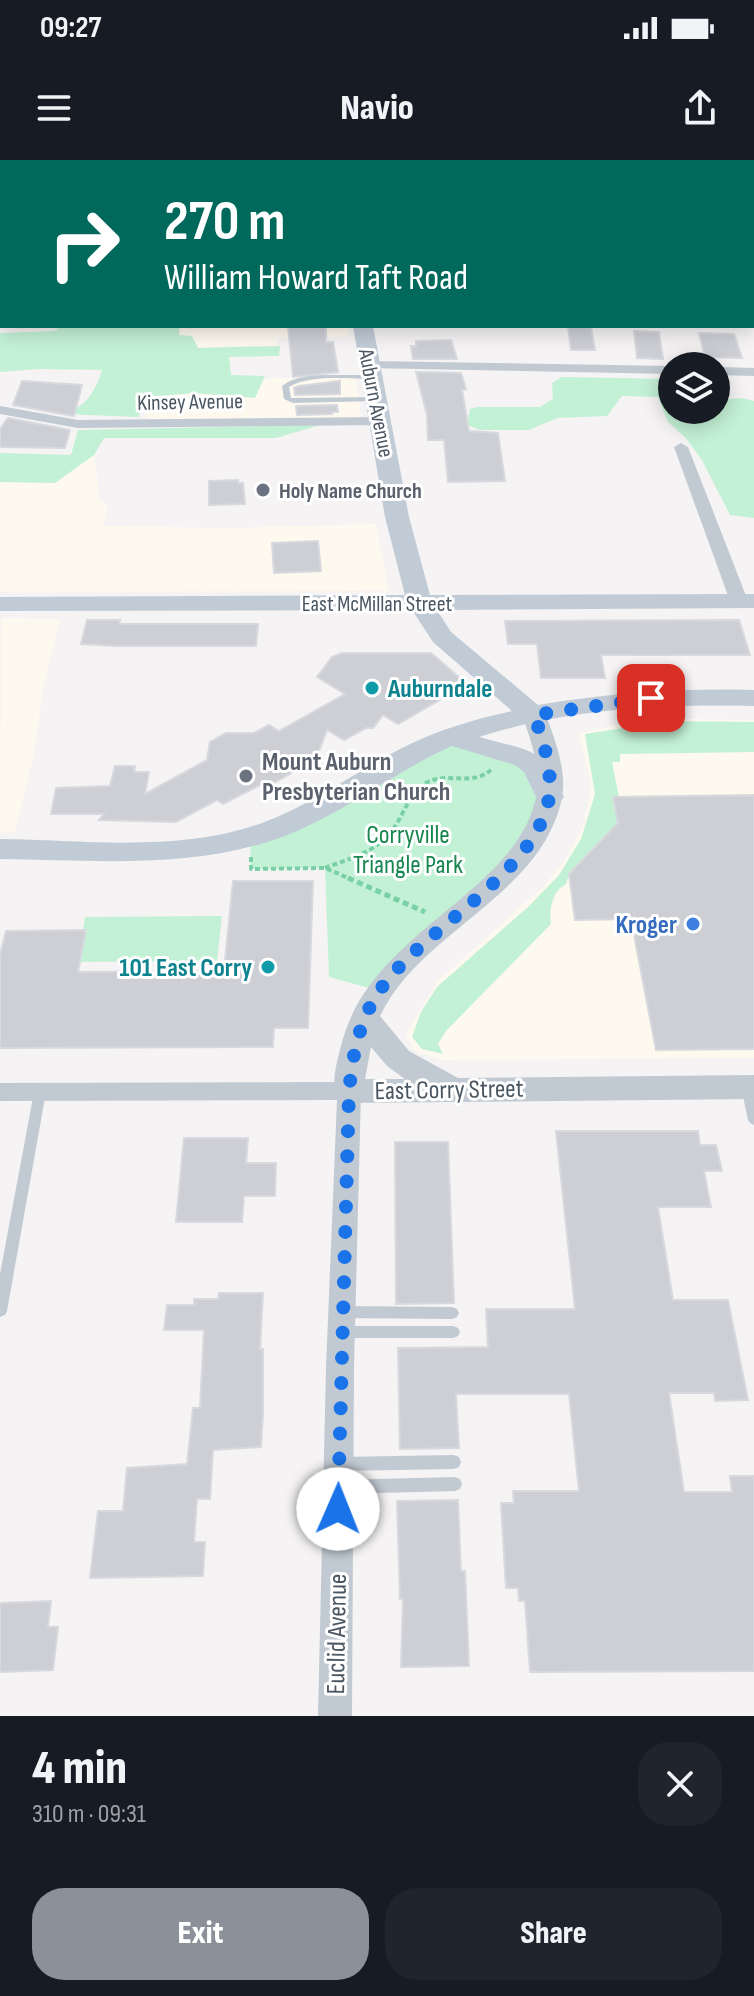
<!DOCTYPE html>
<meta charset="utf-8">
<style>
:root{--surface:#171b24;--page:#20242c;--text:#f1f3f6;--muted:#9ea1a6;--accent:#8c9099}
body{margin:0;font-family:"Sofia Sans Condensed",sans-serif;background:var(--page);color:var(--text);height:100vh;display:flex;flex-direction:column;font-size:30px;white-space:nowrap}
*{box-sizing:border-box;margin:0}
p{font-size:26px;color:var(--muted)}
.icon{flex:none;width:44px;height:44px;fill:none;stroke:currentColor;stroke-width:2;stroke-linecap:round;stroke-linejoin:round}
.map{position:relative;height:1556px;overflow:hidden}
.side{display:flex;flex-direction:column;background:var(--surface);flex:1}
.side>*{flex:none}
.hud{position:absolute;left:0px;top:0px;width:754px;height:168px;box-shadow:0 4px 20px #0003;background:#00695c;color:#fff;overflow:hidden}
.buttons{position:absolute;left:658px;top:192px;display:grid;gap:16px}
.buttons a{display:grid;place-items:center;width:72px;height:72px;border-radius:50%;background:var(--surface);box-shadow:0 4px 20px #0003;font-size:40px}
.pin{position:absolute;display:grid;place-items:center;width:68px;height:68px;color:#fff;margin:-34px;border-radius:16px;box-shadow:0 4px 12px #0006}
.me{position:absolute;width:88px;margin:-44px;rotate:1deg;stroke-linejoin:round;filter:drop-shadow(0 0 6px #0008)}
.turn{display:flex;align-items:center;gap:28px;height:168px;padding:0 32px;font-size:36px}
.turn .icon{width:104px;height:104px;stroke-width:2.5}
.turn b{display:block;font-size:56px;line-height:68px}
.round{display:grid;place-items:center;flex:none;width:84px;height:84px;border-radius:32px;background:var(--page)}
.summary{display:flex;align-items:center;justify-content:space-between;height:136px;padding:0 32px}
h1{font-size:48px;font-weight:800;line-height:60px}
.action{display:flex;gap:16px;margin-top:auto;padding:16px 32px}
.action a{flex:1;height:92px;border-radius:32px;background:var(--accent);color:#fff;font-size:32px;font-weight:800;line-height:92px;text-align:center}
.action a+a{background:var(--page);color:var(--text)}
.status{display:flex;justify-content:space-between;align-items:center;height:56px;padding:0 40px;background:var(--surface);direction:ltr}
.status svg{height:22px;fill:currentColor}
header{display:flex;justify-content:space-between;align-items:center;height:104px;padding:0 32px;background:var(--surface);font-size:36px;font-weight:800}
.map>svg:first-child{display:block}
.commercial{fill:#fdf9ef}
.green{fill:#c3f1d5}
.building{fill:#cdcfd5;stroke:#d7d9de;stroke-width:2}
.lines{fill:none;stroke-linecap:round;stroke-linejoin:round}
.path-far1{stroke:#7ad0a6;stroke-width:4;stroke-dasharray:5 3;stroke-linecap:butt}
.path{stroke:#7ad0a6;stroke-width:5;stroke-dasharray:6 4;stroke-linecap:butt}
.service{fill:#c1cad2;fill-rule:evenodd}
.minor{fill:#c1cad2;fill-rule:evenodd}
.tertiary{fill:#c1cad2;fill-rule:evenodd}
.secondary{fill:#c1cbd6;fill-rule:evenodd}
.route{stroke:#1a73e8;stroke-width:14;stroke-dasharray:0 25.2}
.worship-dot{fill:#6b7280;stroke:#fff;stroke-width:3}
.culture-dot{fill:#0f9aa8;stroke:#fff;stroke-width:3}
.shop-dot{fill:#3f7fe0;stroke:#fff;stroke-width:3}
.labels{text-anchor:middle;stroke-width:6;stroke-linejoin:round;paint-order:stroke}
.far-street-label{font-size:22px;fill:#4a5661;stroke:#fff}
.far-worship-label{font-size:22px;font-weight:bold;fill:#5b616d;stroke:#fff;text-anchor:start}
.culture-label{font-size:26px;font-weight:bold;fill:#0d838f;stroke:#fff;text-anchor:start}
.worship-label{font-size:26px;font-weight:bold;fill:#5b616d;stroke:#fff;text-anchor:start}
.park-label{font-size:26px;fill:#17864f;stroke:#fff}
.shop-label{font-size:26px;font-weight:bold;fill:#366cbe;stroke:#fff;text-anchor:end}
.street-label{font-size:26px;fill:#4a5661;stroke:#fff}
</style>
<div class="status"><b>09:27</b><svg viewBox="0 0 49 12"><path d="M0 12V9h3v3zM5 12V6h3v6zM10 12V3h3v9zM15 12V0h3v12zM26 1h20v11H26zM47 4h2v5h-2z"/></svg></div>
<header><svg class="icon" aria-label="menu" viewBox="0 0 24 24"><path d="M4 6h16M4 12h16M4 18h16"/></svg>Navio<svg class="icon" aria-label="share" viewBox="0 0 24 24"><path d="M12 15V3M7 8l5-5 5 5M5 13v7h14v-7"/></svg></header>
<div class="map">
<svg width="754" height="1556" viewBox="0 0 754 1556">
<rect width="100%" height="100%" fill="#f5f3f3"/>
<g class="commercial">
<polygon points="177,166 348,166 349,177 277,178 277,186 174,188"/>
<polygon points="356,216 361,258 146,259 147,239 166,237 169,221"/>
<polygon points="94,295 100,340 108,345 103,366 231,368 376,364 389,431 0,432 0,322 55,323"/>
<polygon points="1,458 60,459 44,525 34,594 15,672 0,672"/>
<polygon points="688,559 754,560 754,898 442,900 413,890 406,874 438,821 543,727 563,703 582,669 589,641 591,622 578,574 626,563"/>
</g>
<g class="green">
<path d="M62 166H180L179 175 192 176 198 188 280 186 279 196 229 197 231 215 265 216 255 238 194 233 149 237 138 257 65 254C87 245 95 232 102 210L39 209 0 212V173L54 171Z"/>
<polygon points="562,217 672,219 672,250 716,250 716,240 742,238 754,241 754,358 730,355 702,300 685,277 668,262 658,237 622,236 607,256 557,258 529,270 480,270 467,265 470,249 477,247 540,247 553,239 552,223"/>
<polygon points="320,265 276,278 104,278 94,295 55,323 0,322 0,293 71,295 78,270"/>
<path d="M669 561 754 562V592L620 594V602H612L619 637 613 638 618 663 569 714 566 724C552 731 549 750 551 764L446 871 438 884 443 894 422 889 412 877 421 852 437 827 528 747 559 715 581 679 595 634 585 574Z"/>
<polygon points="453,578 525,599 543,658 380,831 329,817 325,708 251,709 250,677"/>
<polygon points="222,756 217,801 78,802 85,757"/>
</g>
<g class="building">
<polygon points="288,166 326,166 326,182 333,182 338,212 293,217"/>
<polygon points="568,167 591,167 595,190 571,190"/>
<polygon points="634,171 659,172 663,199 637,198"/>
<polygon points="699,173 734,174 742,198 705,197"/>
<polygon points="451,180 457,199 413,199 411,186 416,186 416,181"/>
<polygon points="416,212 461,213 466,229 462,230 469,271 498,273 505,321 448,322 444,280 428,280 427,255"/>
<polygon points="22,221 82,225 74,256 13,245"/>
<polygon points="340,221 340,234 295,235 294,228 299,226"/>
<polygon points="337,245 338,252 331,252 332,254 297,255 296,246"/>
<polygon points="8,258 70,270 65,288 0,287 0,269"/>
<polygon points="238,320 238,323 243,323 245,344 209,345 209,321"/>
<polygon points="318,381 321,411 274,413 272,383"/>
<polygon points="87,460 120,460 119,464 258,464 256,486 118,486 81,484"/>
<polygon points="739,460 750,495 601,495 605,518 541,518 537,484 508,484 505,461"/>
<polygon points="342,493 431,493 467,524 398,564 383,555 373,568 366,568 344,580 327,570 316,599 265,628 260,625 223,644 217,640 176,662 99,660 104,654 51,654 56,628 110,626 115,606 135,606 134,612 149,612 145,634 207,600 210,582 226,573 254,573 269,565 279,571 345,534 317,517 332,497"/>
<polygon points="754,635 754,889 656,890 631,759 575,760 569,714 618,663 613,637"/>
<polygon points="233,721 313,721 308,868 274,868 273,887 0,888 0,795 6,771 86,770 78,812 224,811"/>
<polygon points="556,971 698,971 700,985 716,985 722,1011 704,1011 711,1047 658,1047 673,1140 728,1140 748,1240 715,1241 714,1233 669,1233 684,1332 732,1332 730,1316 754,1316 754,1511 530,1512 525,1441 519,1441 518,1428 506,1428 501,1343 514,1343 513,1331 579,1331 569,1234 456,1234 459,1288 400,1289 398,1188 488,1187 486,1149 575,1149"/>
<polygon points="184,978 248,978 246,1003 276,1003 275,1036 244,1036 242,1062 176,1062"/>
<polygon points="395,982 448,982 454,1143 396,1144"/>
<polygon points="219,1133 263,1133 260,1189 263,1189 263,1253 261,1287 213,1290 210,1339 197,1339 194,1382 205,1382 203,1416 90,1418 98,1351 123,1351 127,1308 187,1304 193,1248 200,1248 204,1170 164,1170 167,1145 194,1145 194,1139 218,1139"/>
<polygon points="458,1340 461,1411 465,1411 469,1506 401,1507 403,1439 400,1439 397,1341"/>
<polygon points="51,1441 48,1467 58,1467 53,1510 0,1512 0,1443"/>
</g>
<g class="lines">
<g class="path-far1">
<polyline points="251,697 251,709 325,708 353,720"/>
<path d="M325 708C348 699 374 693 390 673 403 658 408 634 426 623 447 611 471 627 491 610"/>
</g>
<polyline class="path" points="348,718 425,752"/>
<g class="service">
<polygon points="409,0 415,0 416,2 410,2"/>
<path d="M340 215H373L376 217 373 219C349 219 310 214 289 227L291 238 377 237 381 239 377 241 293 243 284 239 282 226C297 214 321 215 340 215Z"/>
<polygon points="747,922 751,924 754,931 754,965 750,963 748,960 741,927 743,924"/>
<polygon points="40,927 44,929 46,932 7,1151 5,1155 0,1157 0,1114 34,932 36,929"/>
<polygon points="342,1146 452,1147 457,1149 459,1153 457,1157 452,1159 342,1158 337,1156 335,1152 337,1148"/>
<polygon points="341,1166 453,1166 458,1168 460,1172 458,1176 453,1178 341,1178 336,1176 334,1172 336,1168"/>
<polygon points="454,1295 459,1297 461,1302 459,1307 454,1309 339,1311 334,1309 332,1304 334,1299 339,1297"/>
<polygon points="455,1317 460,1319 462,1324 460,1329 455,1331 339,1334 334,1332 332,1327 334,1322 339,1320"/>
</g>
<g class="minor">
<polygon points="0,0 335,0 0,4"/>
<rect x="0" y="73" width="2" height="8"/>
<rect x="752" y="84" width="2" height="8"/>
<rect x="0" y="130" width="2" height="8"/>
<polygon points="371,201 672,206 673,206 672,214 366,208 366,202"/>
<polygon points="716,207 754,208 754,216 716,215"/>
<polygon points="0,246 78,260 382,257 389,261 382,265 78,268 0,254"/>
<polygon points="681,283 688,287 748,441 745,445 733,445 730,441 674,287"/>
<polygon points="349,922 358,925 361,931 354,1208 352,1556 318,1556 326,1208 337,940 0,941 0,923"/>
</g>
<path class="tertiary" d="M534 548 542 550 546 555C555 580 567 611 562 638 541 737 421 770 380 856L409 891 458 918 754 915V939L349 943 338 939C330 924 337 902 341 886 369 771 514 736 536 638 542 611 531 580 522 555L526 550ZM371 887 387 906 405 919H365Z"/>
<g class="secondary">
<rect x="322" y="0" width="16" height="2"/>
<path d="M353 166H373L409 357 430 435 754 434V448L437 450 451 472 538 545C610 533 681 528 754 530V546C661 544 567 549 479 577 530 592 541 584 564 637L559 643 549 646 539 643 524 612 515 605 452 586C394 612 344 653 285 676 194 710 95 700 0 699V679C85 680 180 693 262 663 312 645 355 612 402 588 437 570 475 559 512 551L433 482 412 450 0 451V437L405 435 385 357Z"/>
</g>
</g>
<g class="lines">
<path class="route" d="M338 1349 349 931C353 895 358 864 378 833 421 768 535 716 549 638 553 611 543 580 534 555L651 538"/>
</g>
<g class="worship-dot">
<circle cx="263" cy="330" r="8"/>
<circle cx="246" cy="616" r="8"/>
</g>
<g class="culture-dot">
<circle cx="372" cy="528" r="8"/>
<circle cx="268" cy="807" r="8"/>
</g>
<circle class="shop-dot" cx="693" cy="764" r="8"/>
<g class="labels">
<g class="far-street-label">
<text transform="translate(190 241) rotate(-1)" y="8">Kinsey Avenue</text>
<text transform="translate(377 243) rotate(79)" y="8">Auburn Avenue</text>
<text x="377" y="451">East McMillan Street</text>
</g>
<g class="far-worship-label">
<text x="279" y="338">Holy Name Church</text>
</g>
<g class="culture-label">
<text x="388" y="537">Auburndale</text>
<text x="252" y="816" text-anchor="end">101 East Corry</text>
</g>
<g class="worship-label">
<text x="262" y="610">Mount Auburn<tspan x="262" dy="30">Presbyterian Church</tspan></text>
</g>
<g class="park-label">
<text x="408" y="683">Corryville<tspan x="408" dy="30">Triangle Park</tspan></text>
</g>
<g class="shop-label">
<text x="677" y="773">Kroger</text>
</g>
<g class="street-label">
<text transform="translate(449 929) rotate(-1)" y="9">East Corry Street</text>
<text transform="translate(336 1474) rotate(-89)" y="9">Euclid Avenue</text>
</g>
</g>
</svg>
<div class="buttons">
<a><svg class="icon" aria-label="layers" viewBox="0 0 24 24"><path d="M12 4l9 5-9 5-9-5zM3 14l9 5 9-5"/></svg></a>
</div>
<div class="pin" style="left:651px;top:538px;background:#d93025"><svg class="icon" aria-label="arrive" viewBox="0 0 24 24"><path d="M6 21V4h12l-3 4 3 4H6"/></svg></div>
<svg class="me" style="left:338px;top:1349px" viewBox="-20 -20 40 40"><circle r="19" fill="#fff"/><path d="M0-13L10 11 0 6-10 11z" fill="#1a73e8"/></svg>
<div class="hud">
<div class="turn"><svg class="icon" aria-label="right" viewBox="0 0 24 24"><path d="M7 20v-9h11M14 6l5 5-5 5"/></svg><div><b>270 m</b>William Howard Taft Road</div></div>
</div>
</div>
<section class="side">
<div class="summary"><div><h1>4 min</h1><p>310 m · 09:31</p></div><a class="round"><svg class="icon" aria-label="close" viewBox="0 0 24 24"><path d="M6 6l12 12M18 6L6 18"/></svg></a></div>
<div class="action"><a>Exit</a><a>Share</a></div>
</section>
